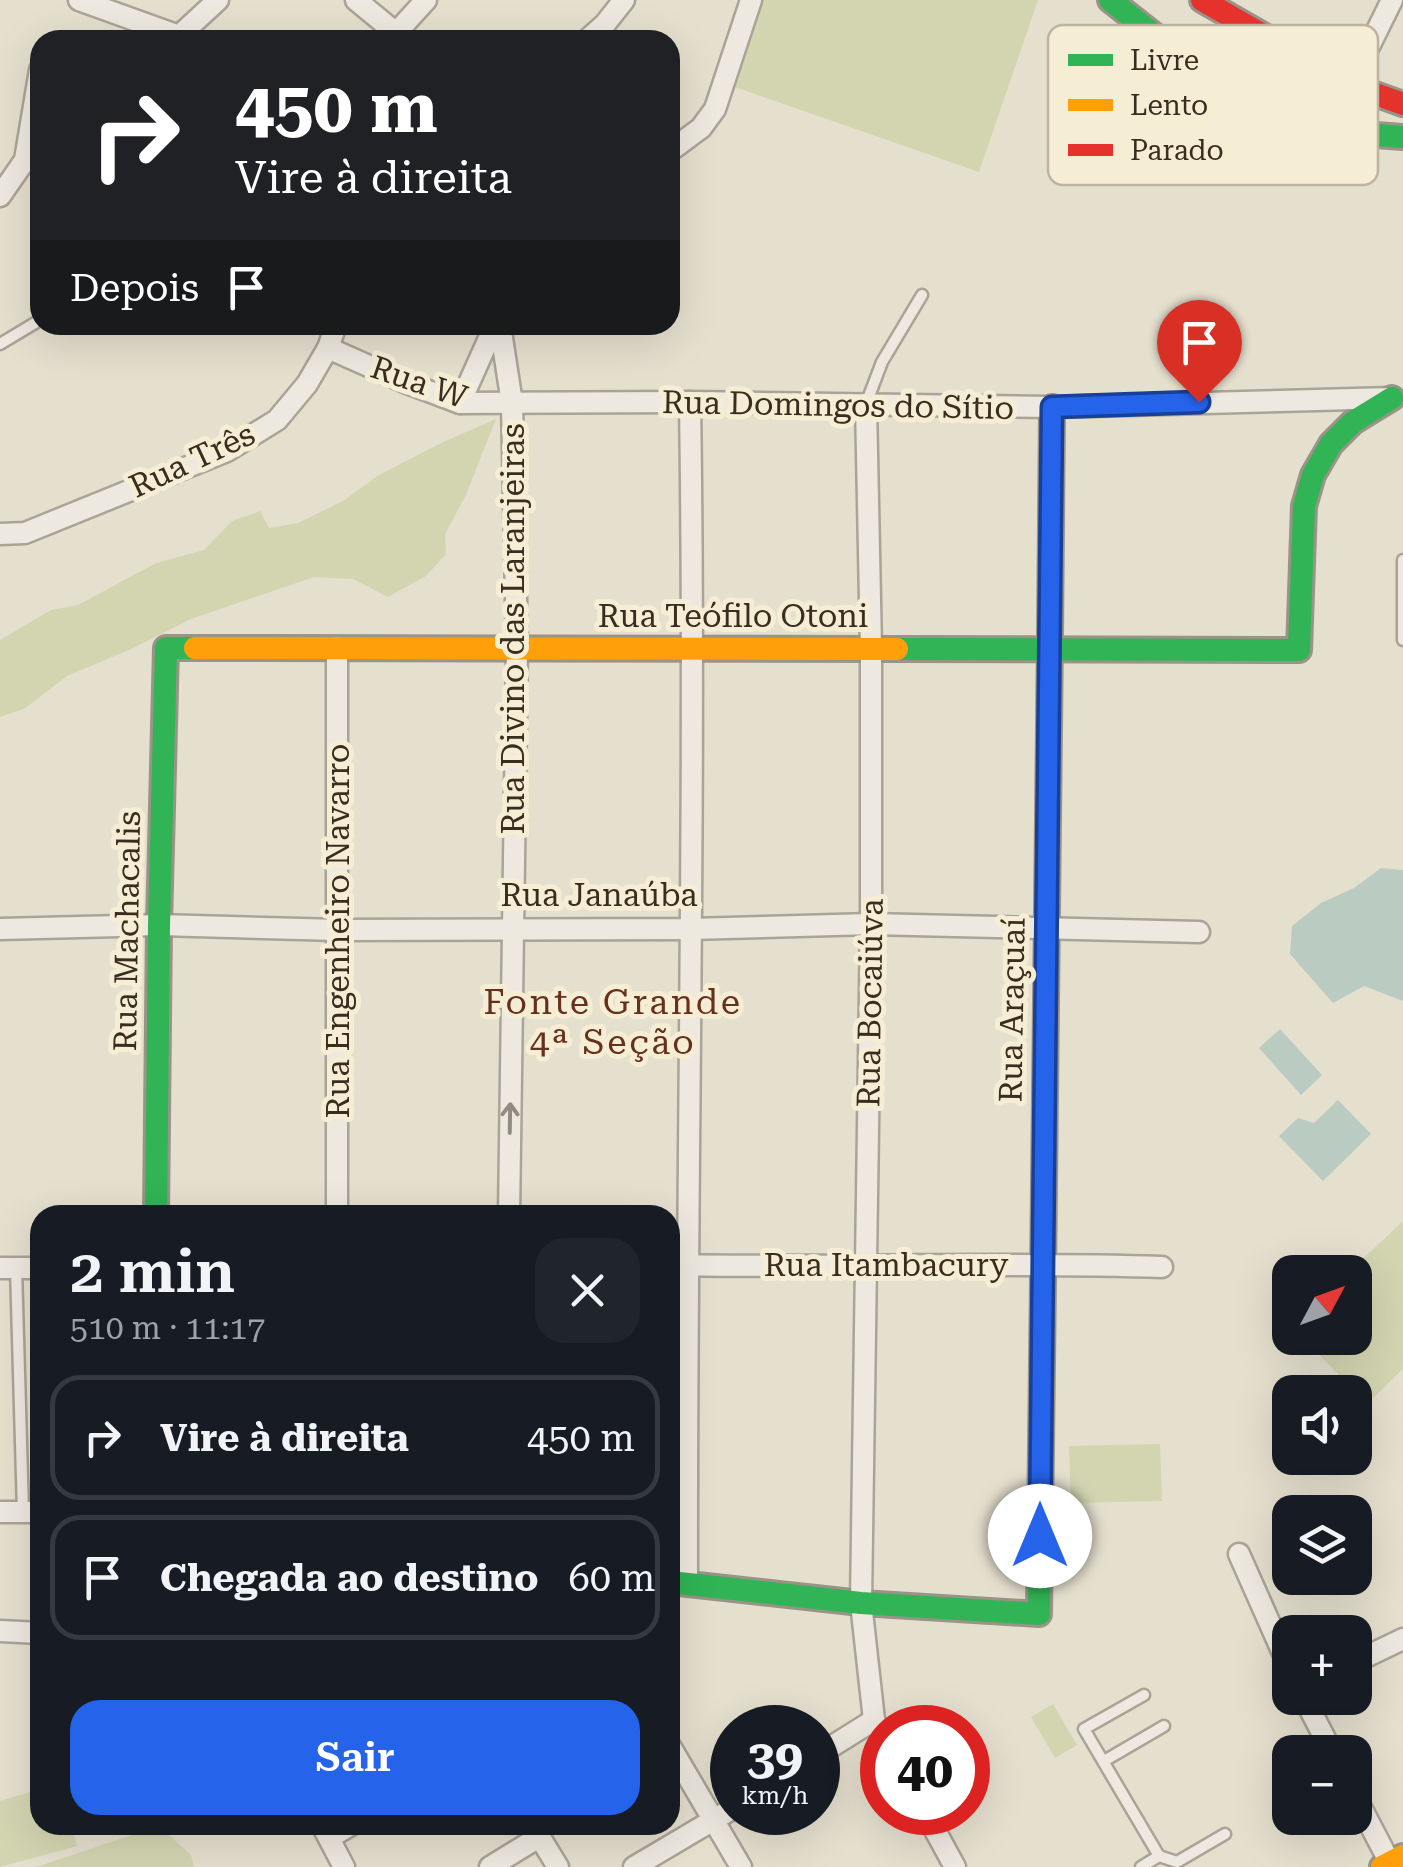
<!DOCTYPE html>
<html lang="pt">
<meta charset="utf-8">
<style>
:root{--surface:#171b24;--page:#20242c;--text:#f1f3f6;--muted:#9ea1a6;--line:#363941;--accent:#2563eb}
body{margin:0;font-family:"Roboto Serif",serif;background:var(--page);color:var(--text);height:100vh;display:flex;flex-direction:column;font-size:38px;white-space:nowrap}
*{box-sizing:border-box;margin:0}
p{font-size:32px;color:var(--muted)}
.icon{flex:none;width:55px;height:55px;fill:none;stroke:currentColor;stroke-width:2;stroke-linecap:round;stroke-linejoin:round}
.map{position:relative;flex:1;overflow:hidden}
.panel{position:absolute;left:30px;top:1205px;width:650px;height:630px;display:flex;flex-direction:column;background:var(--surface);border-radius:30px;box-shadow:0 10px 40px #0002}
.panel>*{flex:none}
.hud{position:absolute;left:30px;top:30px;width:650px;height:305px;border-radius:30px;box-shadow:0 10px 40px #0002;background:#202124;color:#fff;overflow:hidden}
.needle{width:65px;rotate:49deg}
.tools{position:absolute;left:1272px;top:1255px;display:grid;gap:20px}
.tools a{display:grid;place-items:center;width:100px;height:100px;border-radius:20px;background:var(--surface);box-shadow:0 10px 40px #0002;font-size:50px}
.speed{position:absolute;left:710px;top:1705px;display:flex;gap:20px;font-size:50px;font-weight:700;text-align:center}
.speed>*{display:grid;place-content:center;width:130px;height:130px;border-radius:50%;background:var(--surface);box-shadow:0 10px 40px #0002;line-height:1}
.speed small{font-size:25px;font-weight:400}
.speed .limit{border:15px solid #d22;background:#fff;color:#111}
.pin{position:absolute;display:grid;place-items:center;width:85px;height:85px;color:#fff;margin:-102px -42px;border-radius:50% 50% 50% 0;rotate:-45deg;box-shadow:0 0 10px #0007}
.pin .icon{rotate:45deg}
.me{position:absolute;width:110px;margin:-55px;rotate:0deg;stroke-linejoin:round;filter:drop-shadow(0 0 8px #0008)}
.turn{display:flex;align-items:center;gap:35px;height:210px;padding:0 40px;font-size:45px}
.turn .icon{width:130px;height:130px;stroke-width:2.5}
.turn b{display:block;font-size:70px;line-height:85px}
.then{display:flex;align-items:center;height:95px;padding:0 40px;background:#0003;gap:20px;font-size:38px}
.round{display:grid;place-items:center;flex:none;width:105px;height:105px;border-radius:30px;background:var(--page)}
.head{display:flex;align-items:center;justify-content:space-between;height:170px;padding:0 40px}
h1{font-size:60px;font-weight:600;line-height:75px}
.cta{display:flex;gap:20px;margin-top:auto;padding:20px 40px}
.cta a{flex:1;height:115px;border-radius:30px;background:var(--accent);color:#fff;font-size:40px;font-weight:600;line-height:115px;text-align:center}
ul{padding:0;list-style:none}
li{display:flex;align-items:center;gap:30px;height:125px;margin:0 20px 15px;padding:0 20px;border:5px solid var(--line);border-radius:30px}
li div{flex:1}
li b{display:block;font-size:38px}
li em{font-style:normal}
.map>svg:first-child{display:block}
.green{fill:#d3d5b1}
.water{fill:#bacbc1}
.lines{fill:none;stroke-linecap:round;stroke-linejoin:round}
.lane-casing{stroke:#aaa497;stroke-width:15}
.street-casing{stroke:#aaa497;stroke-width:25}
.fast-casing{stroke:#9a9387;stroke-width:28}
.slow-casing{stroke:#9a9387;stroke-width:28}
.jam-casing{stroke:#9a9387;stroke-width:28}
.lane{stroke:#eee9e0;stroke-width:10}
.street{stroke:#eee9e0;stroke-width:20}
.fast{stroke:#30b455;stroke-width:22}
.slow{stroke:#ff9f0a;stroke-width:22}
.jam{stroke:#e5322d;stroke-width:22}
.oneway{stroke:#948b80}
.route-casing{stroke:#184099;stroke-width:25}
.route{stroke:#2563eb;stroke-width:18}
.labels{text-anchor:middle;stroke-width:10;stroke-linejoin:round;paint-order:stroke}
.street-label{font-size:32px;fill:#3a2d1f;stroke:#f6edd5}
.neighbourhood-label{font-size:35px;letter-spacing:2.5px;fill:#66301e;stroke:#f6edd5}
.key{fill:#f6edd5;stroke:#beb39e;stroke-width:2.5}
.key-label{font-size:28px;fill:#3a2d1f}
</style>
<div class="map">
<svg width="1403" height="1867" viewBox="0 0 1403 1867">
<rect width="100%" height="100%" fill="#e5dfce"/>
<g class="green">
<polygon points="755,0 1038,0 979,172 726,84"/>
<polygon points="496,419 465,497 445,534 446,554 426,576 388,597 353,579 314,577 191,619 129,650 67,676 24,709 0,717 0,640 51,610 78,605 156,563 204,550 232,521 260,511 269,528 298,523 343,501 379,475 441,443"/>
<polygon points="1403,1221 1403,1369 1367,1404 1303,1338 1355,1338 1355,1272 1349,1272"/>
<polygon points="1160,1444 1162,1501 1071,1503 1069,1446"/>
<polygon points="1053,1704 1077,1745 1055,1758 1031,1717"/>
<polygon points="40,1789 40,1825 71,1825 77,1846 0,1867 0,1801"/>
<polygon points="159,1826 191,1855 194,1867 36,1867"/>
</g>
<g class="water">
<polygon points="1381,868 1403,870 1403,1001 1364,986 1333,1003 1290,954 1292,926 1321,903 1354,888"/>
<polygon points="1280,1029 1322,1075 1301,1095 1259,1048"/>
<polygon points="1338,1100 1371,1134 1323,1181 1279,1136 1298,1118 1314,1123"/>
</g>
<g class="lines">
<defs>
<g id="lane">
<polyline points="0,344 40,320"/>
<polyline points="866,404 882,362 922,295"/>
<polyline points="1403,560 1403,640"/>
<polyline points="16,1268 23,1512"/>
<polyline points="1104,1761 1164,1726"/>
<polyline points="1159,1856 1177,1862 1225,1834"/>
<polyline points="1141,1867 1159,1856 1084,1729 1144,1695"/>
</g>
<g id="street">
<polyline points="79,0 179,36 218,0"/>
<polyline points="356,0 396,33 426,0"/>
<polyline points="587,40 605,24 624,0"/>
<polyline points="1350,85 1392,0"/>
<polyline points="670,151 701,128 715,109 751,0"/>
<polyline points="0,196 25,160 40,70"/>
<polyline points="500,325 512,403 517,648 509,1215"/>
<polyline points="328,348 407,383 460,403 690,402 1052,407 1391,398"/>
<polyline points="460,403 495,325"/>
<polyline points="866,404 871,649 871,924 861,1603 874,1720 882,1736"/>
<polyline points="0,534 25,533 227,451 277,420 307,384 328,348 336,325"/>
<polyline points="337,647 337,1215"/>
<polyline points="0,929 159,925 338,930 691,929 871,924 1199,932"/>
<path d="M670 1265C834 1268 998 1262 1162 1267"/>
<polyline points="0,1268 40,1268"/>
<polyline points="0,1512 40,1512"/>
<polyline points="1239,1554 1290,1669"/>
<path d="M687 1584C686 1190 696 796 690 402"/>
<polyline points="0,1631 40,1633"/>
<polyline points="1355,1662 1403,1639"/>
<polyline points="1304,1698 1332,1752"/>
<polyline points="670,1746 741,1867"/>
<polyline points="818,1755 874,1720"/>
<polyline points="1355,1796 1390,1863"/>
<polyline points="925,1812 955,1867"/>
<polyline points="322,1825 344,1867"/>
<polyline points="533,1826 558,1867"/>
<polyline points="329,1838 351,1825"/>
<polyline points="490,1867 539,1837"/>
<polyline points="634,1867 732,1809"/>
</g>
<g id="fast">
<polyline points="1110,0 1172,49 1329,123 1376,135 1403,137"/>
<polyline points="1050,636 1052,407"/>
<polyline points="897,649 1299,650 1304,506 1313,475 1331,444 1353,422 1392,398"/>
<polyline points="156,1215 159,925 166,648 195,648"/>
<polyline points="670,1582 861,1603 1039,1614 1043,1277"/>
</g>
<g id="slow">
<polyline points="195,648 897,649"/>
<polyline points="1382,1867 1403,1856"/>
</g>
<g id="jam">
<polyline points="1202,0 1350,85 1403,104"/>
<polyline points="1043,1277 1050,636"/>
</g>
</defs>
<use href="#lane" class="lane-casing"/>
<use href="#street" class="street-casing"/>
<use href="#fast" class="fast-casing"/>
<use href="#slow" class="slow-casing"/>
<use href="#jam" class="jam-casing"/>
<use href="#lane" class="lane"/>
<use href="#street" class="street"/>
<use href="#fast" class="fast"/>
<use href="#slow" class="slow"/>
<use href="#jam" class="jam"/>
</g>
<defs><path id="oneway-shaft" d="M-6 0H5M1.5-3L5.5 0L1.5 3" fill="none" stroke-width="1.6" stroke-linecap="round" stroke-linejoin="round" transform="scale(2.5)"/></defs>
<use class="oneway" href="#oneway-shaft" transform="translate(510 1118) rotate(-89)"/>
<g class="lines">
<defs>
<polyline id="route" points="1040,1536 1052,407 1199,402"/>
</defs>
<use href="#route" class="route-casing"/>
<use href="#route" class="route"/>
</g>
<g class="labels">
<g class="street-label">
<text transform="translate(419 382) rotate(19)" y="11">Rua W</text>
<text transform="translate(838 405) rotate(1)" y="11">Rua Domingos do Sítio</text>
<text transform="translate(192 460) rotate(-25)" y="11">Rua Três</text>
<text x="733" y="627">Rua Teófilo Otoni</text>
<text transform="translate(513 629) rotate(-90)" y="11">Rua Divino das Laranjeiras</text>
<text x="599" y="906">Rua Janaúba</text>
<text transform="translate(127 931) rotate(-89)" y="11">Rua Machacalis</text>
<text transform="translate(338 931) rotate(-90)" y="11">Rua Engenheiro Navarro</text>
<text transform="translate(870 1003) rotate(-89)" y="11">Rua Bocaiúva</text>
<text transform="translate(1012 1010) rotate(-89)" y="11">Rua Araçuaí</text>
<text x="886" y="1276">Rua Itambacury</text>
</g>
<g class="neighbourhood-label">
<text x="613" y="1014">Fonte Grande<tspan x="613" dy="40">4ª Seção</tspan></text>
</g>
</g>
<rect x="1048" y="25" width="330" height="160" rx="15" class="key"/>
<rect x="1068" y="54" width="45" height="12" fill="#30b455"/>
<rect x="1068" y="99" width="45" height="12" fill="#ff9f0a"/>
<rect x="1068" y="144" width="45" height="12" fill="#e5322d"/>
<g class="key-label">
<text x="1130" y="70">Livre</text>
<text x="1130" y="115">Lento</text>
<text x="1130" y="160">Parado</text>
</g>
</svg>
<div class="tools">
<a><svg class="needle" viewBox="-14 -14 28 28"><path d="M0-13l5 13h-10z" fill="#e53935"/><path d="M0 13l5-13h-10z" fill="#9ea1a6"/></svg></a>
<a><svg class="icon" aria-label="sound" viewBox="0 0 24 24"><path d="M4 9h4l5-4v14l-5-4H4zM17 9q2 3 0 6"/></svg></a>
<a><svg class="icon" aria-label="layers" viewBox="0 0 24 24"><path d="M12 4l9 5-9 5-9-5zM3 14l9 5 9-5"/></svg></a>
<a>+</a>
<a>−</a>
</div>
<div class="speed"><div>39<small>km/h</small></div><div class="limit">40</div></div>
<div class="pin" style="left:1199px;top:402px;background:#d93025"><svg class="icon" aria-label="arrive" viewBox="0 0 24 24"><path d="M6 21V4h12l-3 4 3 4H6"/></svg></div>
<svg class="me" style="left:1040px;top:1536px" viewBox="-20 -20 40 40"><circle r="19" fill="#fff"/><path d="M0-13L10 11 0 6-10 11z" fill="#2563eb"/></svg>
<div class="hud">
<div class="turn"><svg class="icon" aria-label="right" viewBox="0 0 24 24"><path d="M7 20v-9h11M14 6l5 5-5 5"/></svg><div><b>450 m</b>Vire à direita</div></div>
<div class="then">Depois<svg class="icon" aria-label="arrive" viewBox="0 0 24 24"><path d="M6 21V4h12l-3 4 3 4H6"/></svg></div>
</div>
<section class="panel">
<div class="head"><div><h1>2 min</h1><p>510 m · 11:17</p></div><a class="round"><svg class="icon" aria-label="close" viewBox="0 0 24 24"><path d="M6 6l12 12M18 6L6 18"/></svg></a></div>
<ul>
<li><svg class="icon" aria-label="right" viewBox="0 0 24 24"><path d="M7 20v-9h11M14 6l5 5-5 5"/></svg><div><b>Vire à direita</b></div><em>450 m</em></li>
<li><svg class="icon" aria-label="arrive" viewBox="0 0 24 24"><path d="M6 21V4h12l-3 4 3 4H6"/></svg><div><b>Chegada ao destino</b></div><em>60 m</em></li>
</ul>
<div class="cta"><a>Sair</a></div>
</section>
</div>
